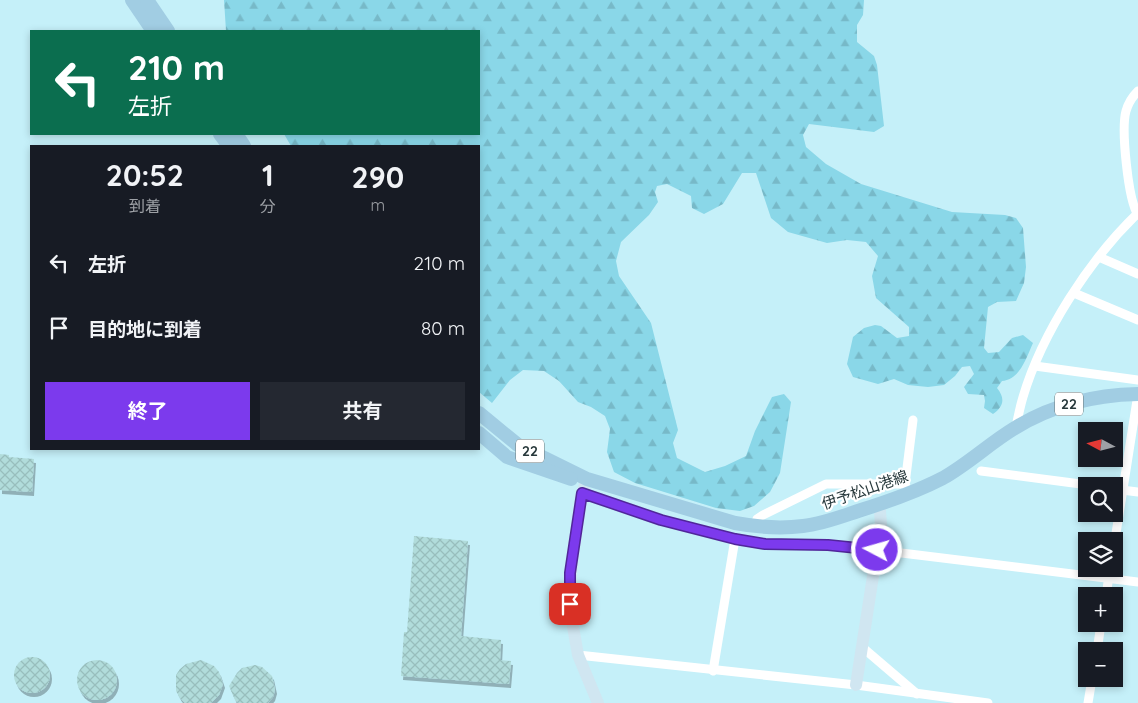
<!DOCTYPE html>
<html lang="ja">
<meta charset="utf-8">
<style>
:root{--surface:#171b24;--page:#242831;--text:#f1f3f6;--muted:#9ea1a6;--accent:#7c3aed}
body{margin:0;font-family:Quicksand,"Noto Sans JP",sans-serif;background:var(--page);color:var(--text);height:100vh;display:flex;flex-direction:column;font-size:19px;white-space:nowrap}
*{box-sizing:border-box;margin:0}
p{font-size:16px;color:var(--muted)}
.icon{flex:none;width:28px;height:28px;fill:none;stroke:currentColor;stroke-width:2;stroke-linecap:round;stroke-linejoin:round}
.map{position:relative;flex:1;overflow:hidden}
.sheet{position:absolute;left:30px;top:145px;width:450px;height:305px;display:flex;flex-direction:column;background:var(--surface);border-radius:0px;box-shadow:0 2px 8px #0003}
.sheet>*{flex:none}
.hud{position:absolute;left:30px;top:30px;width:450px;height:105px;border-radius:0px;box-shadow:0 2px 8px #0003;background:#0b6e4f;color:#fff;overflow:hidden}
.needle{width:32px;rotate:277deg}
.buttons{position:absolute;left:1078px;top:422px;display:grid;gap:10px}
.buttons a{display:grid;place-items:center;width:45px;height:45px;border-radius:0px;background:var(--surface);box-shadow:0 2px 8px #0003;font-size:25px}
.pin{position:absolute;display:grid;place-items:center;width:42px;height:42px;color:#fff;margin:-21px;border-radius:10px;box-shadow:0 2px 8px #0006}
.me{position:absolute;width:55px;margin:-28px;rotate:276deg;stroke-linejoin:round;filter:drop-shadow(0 0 4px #0008)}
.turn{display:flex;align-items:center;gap:18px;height:105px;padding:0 15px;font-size:22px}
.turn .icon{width:65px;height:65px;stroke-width:2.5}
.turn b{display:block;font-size:35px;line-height:42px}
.eta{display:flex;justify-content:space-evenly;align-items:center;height:85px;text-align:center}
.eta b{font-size:30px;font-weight:700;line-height:35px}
.button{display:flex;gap:10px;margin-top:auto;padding:10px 15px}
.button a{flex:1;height:58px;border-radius:0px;background:var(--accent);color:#fff;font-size:20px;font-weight:700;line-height:58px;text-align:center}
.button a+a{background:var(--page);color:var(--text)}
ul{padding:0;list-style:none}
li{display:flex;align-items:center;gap:15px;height:65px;padding:0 15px}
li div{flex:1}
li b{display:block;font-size:19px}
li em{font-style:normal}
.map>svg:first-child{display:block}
.forest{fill:url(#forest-firs)}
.building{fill:url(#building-cross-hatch);filter:url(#shadow)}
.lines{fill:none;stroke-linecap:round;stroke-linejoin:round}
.street{stroke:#fff;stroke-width:9}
.secondary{stroke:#d0e6f1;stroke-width:12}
.primary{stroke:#a1cde3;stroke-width:14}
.route-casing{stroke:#51269a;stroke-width:12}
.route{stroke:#7c3aed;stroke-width:9}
.labels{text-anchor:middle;stroke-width:4.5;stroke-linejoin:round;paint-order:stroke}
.shield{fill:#fff;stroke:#687476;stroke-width:1}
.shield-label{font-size:14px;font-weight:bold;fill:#27383b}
.street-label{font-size:15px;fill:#27383b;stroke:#fff}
</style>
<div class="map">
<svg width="1138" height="703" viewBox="0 0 1138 703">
<defs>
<pattern id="forest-firs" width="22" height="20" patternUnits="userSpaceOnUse" patternTransform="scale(1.25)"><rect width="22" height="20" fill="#8ad7e8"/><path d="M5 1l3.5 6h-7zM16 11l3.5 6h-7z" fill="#77b9c8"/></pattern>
<pattern id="building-cross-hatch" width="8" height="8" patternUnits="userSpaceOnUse" patternTransform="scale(1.25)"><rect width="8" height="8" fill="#b1dcdb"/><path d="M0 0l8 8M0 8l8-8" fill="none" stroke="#98bebd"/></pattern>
<filter id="shadow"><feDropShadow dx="2" dy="4" stdDeviation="0" flood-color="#0004"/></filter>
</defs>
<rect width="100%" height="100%" fill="#c5f0f9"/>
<path class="forest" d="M224 0H864L863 15 857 25V42L874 56 877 65 884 126 874 132 809 124 803 135 806 147 826 164 861 184 952 212 1005 215 1016 218 1023 228 1026 267 1024 283 1016 301 997 302 988 307 984 348 988 353 999 352 1012 338 1023 335 1033 343C1026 358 1020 380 1002 381L997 388C1006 399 1003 407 993 414L984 408 985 401 984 395 968 394 964 387 974 374 970 366 962 367 955 376 944 385 928 387 908 385 894 379 878 384 853 377 847 364 853 337 864 328 875 325 881 326 897 338 909 336V327L876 298 872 276 878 256 866 242 847 240 827 243 788 232 771 218 756 173H742L723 204 704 214 692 208 691 196 667 184 657 186 655 192 658 202 649 215 621 242 616 261 619 276 651 323 678 430 673 443 677 458 705 472 725 466 746 456 755 431 772 397 784 394 791 402 780 473 770 492 754 506 740 511 716 508 635 483 614 472 607 452 610 429 605 416 591 407 578 402 559 381 544 371 523 370 510 380 492 403 479 392V146H291L284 134H479V31H226Z"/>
<g class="building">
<polygon points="0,454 9,455 9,457 34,459 32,492 0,490"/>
<polygon points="414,536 468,541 461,636 501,640 500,660 511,661 509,684 401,676 404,632 407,632"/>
<circle cx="32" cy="675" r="18"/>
<polygon points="201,660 214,666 219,672 223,684 219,695 211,703 185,703 180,698 176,691 176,675 180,669 186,664"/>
<circle cx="97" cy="680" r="20"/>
<polygon points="255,665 262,667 272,676 275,690 273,697 268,703 239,703 235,700 229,686 237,673 242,668"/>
</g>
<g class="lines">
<g class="street">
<path d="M1138 91C1133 96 1128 104 1126 111 1121 129 1128 200 1138 215"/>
<polyline points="1099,257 1138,274"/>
<polyline points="1074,293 1138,320"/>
<polyline points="1035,366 1138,380"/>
<path d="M1016 427C1018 417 1020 407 1023 397 1042 333 1089 260 1138 213"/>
<polyline points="981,471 1096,486"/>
<polyline points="905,484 913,420"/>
<polyline points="1114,489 1138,492"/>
<polyline points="582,493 661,520 735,539 765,544 828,545 877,550 1138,582"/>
<polyline points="754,526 757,519 763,515 826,484 905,484 909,494"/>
<polyline points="1114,546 1138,394"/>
<polyline points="1106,596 1110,569"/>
<polyline points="862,647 917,694"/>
<polyline points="1097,651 1101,624"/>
<polyline points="578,655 856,685 988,703"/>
<polyline points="713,671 735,539"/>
<polyline points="1088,703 1092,679"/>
</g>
<g class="secondary">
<polyline points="587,479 582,493 574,547 571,573 569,604 578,655 598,703"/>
<polyline points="856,685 881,525 880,511 877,505"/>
</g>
<g class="primary">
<polyline points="132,0 153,31"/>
<polyline points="147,0 168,31"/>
<polyline points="220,134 229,146"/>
<polyline points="236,134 244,146"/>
<path d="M479 413 518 445 587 479 735 523C757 527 780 529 803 526 822 524 840 517 858 511 887 502 916 492 943 478 968 464 990 443 1015 428 1052 405 1095 395 1138 394"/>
<polyline points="479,433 507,457 571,479"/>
</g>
</g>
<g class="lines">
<defs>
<polyline id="route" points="570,604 570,573 582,493 661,520 735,539 765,544 828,545 877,550"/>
</defs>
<use href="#route" class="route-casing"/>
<use href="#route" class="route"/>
</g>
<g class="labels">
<g class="shield">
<rect x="1055" y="392.5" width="28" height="23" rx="4"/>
<rect x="516" y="439.5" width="28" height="23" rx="4"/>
</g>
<g class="shield-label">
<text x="1069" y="409">22</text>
<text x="530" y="456">22</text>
</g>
<g class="street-label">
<text transform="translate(865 490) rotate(-19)" y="5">伊予松山港線</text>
</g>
</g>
</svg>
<div class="buttons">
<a><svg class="needle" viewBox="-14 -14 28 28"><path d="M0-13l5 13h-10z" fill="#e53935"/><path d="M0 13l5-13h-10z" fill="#9ea1a6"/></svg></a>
<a><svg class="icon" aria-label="search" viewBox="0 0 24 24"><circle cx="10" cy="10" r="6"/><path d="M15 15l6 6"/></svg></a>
<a><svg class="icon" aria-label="layers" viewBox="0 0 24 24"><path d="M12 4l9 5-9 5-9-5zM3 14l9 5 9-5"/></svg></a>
<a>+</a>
<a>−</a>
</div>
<div class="pin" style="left:570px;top:604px;background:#d93025"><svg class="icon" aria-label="arrive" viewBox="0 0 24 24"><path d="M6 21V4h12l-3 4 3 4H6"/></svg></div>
<svg class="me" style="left:877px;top:550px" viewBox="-20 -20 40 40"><circle r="17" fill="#7c3aed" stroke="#fff" stroke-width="3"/><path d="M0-11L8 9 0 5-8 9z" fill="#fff"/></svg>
<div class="hud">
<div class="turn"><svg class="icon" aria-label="left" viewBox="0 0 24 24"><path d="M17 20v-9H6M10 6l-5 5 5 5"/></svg><div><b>210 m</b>左折</div></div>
</div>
<section class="sheet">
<div class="eta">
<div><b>20:52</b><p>到着</p></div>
<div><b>1</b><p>分</p></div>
<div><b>290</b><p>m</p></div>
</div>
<ul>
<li><svg class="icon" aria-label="left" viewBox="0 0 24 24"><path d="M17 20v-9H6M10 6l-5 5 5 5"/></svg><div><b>左折</b></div><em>210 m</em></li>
<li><svg class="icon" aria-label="arrive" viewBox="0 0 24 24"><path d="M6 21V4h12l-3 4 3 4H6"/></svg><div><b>目的地に到着</b></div><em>80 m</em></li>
</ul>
<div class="button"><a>終了</a><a>共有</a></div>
</section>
</div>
